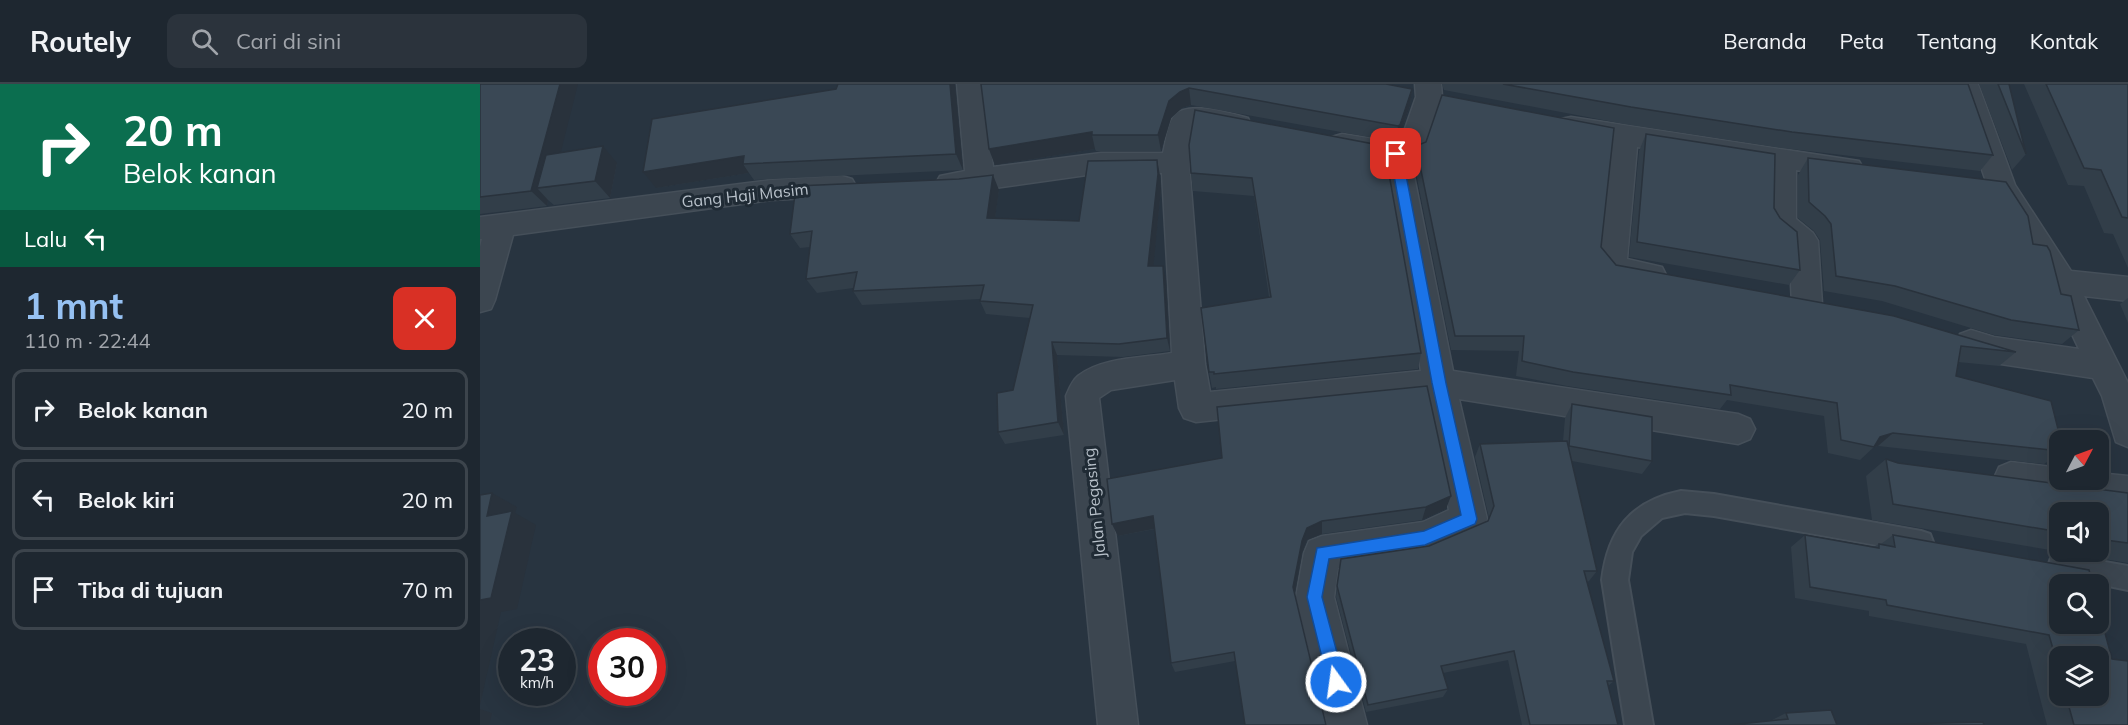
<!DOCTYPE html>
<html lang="id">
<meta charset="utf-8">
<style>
:root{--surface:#1e2730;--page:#2b333c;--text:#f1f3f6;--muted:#a1a5ab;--line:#3c444c;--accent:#96c1f2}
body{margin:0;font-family:Mulish,sans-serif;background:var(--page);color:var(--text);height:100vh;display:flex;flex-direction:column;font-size:22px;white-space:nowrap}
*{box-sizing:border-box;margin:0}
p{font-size:20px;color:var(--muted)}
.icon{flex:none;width:33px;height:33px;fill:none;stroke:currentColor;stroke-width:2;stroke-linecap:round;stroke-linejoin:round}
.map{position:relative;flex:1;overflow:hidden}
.drawer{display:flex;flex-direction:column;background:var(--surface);width:480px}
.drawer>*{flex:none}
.top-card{background:#0b6e4f;color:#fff;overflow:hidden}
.needle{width:39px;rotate:49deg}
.fabs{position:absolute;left:1569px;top:346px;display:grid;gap:12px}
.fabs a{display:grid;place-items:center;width:60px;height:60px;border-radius:12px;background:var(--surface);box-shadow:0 6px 24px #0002,0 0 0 2px var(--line);font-size:30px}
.speed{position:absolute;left:18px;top:544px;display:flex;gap:12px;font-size:30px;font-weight:700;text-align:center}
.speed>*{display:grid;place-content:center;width:78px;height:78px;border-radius:50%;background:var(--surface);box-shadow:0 6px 24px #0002,0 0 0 2px var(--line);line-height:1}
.speed small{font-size:15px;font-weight:400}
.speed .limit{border:9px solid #d22;background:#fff;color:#111}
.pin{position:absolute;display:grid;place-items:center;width:51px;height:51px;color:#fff;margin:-26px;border-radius:12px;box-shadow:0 3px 9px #0006}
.me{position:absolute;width:66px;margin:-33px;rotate:346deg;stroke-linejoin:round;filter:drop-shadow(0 0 4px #0008)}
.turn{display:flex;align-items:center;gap:21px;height:126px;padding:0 24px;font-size:27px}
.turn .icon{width:78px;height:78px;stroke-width:2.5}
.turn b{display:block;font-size:42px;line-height:51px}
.then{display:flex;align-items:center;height:57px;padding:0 24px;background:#0003;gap:12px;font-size:22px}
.round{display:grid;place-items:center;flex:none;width:63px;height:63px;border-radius:12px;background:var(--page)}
.summary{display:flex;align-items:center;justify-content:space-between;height:102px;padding:0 24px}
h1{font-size:36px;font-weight:700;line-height:45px;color:var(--accent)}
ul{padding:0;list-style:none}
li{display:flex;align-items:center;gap:18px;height:81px;margin:0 12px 9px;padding:0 12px;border:3px solid var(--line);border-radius:12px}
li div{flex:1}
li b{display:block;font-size:22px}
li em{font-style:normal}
header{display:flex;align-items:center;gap:36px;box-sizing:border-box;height:84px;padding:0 30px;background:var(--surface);border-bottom:2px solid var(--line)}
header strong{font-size:28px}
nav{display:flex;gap:33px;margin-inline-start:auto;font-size:21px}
.search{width:420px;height:54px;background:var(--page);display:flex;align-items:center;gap:15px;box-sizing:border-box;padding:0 21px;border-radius:12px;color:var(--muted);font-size:22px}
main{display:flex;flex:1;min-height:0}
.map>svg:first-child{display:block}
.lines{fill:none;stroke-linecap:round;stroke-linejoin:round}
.service-casing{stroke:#454f59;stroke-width:4}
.minor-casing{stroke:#454f59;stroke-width:3}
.service{fill:#3c4650;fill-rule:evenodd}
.minor{fill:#3c4650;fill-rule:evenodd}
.wall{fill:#323e49;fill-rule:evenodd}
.shaded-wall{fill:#29323c}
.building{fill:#3a4855;stroke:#29323c;stroke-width:1.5}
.route{fill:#1a73e8;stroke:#114b97;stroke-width:1.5}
.labels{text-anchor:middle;stroke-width:6;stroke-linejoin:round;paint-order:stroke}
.street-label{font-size:16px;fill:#b8c1ca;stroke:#202b35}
</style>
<header>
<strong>Routely</strong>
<div class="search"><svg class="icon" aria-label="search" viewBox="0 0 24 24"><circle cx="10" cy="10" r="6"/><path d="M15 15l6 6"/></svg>Cari di sini</div>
<nav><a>Beranda</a><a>Peta</a><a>Tentang</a><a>Kontak</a></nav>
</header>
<main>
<section class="drawer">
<div class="top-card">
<div class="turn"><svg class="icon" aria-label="right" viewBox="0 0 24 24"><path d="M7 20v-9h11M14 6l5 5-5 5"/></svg><div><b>20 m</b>Belok kanan</div></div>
<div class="then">Lalu<svg class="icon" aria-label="left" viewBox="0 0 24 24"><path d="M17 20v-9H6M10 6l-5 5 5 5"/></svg></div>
</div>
<div class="summary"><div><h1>1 mnt</h1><p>110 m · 22:44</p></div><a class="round" style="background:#d93025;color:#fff"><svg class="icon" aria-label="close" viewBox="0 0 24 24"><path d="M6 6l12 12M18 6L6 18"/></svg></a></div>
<ul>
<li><svg class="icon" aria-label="right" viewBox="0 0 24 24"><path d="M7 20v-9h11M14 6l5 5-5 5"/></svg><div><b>Belok kanan</b></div><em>20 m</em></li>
<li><svg class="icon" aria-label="left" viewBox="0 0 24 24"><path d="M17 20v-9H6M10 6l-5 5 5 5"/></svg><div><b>Belok kiri</b></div><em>20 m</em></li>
<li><svg class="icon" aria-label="arrive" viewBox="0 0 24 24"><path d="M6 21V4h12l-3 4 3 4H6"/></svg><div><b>Tiba di tujuan</b></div><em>70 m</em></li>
</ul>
</section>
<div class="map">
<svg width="1648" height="641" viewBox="0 0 1648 641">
<rect width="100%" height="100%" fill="#283440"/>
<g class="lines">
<defs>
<g id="service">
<path d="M1201 407 1234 410 1441 447 1450 450 1453 458 1450 466 1441 469 1234 432 1205 429 1182 434 1161 452 1152 468 1148 496 1173 641H1145L1122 496C1128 446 1151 417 1201 407Z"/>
<polygon points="1580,470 1648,482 1648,506 1571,490 1568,482 1571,474"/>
</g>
<g id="minor">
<path d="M477 0H503L513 83 621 69H683C686 58 687 41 694 32 707 16 750 29 768 34L771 41 768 48 758 50 716 42 709 79 725 280 730 308 941 287 904 78 852 67 848 60 852 53 862 50 920 59 936 13 935 0H961L962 13 945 67 941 74 931 77 973 287 1258 330 1270 335 1275 345 1270 355 1258 360 979 315 1007 435 1002 447 945 471 858 484 854 513 887 641H847L816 513 824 469 829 457 842 452 943 438 969 426 946 314 716 338 704 334 699 324 695 296 631 306 619 314 658 641H618L586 312C589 305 592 297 598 292 622 273 663 274 692 269L682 89H621L500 106 470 109 460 106 456 99 460 92 485 87Z"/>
<polygon points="1472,0 1498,0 1535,101 1591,187 1648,193 1648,217 1604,212 1648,299 1648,363 1636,358 1622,312 1613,294 1514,279 1480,268 1475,259 1480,250 1491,246 1514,253 1599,265 1570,204 1508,103"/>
<path d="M1091 33 1379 77 1383 84 1379 91 1369 94 1316 86V135L1333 149 1338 157 1342 220 1338 229 1327 232 1316 229 1312 220 1309 162 1291 148 1286 140 1288 82 1157 63 1147 175 1182 183 1186 191 1182 199C1160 206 1128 200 1117 179L1130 59 1081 49 1078 42 1081 35Z"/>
<polygon points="362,92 372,95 376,102 372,109 362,112 291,116 33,151 15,216 11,225 0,228 0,163 2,155 0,155 0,133 291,96"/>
<polygon points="1531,378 1580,384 1580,396 1618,396 1618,389 1648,392 1648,424 1531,410 1519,405 1514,394 1519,383"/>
</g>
</defs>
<use href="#service" class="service-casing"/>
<use href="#minor" class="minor-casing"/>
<use href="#service" class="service"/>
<use href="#minor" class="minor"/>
</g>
<g class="wall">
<polygon points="0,0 80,68 137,79 130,114 74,121 68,116 67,122 0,130"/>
<polygon points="358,0 475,0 483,86 274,96 269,89 176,104 356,5"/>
<polygon points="501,0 932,5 930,22 918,57 916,58 711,21 702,24 691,34 681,67 616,67 615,65 515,81 509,65"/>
<polygon points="962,0 1488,0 1513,71 1500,87 1302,64 1144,40 964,6"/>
<polygon points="1499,0 1529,0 1546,70 1532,86"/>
<polygon points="1544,0 1648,0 1648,184 1633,150 1624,149 1604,102 1588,101"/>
<polygon points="715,26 941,269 938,285 736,305 736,303 732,304 729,288 789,213 774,112 713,107 711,89"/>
<polygon points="1166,50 1294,124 1320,186 1309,201 1149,173 1159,67"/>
<polygon points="936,62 1121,163 1136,181 1536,268 1519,282 1478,278 1476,292 1580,357 1580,370 1564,380 1398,362 1394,363 1380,376 1348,369 1344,332 1247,316 1240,325 1087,302 1036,292 1039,267 971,266 934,79"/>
<polygon points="1328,74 1553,160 1599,246 1582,260 1514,251 1402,217 1344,207 1340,156 1334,147 1318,134 1318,91"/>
<polygon points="680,91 681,105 673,182 686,196 690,267 643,273 577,271 584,351 525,360 518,348 533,306 550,234 506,230 500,217 500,215 382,221 373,207 373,204 337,209 326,195 330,163 320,164 310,150 519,106 515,134 599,137"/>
<polygon points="1648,214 1648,239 1640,220"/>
<polygon points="1092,320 1172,377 1162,390 1092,377 1117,487 1109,497 1107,498 1134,597 1128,602 1138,641 1042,641 1028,576 963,589 968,605 963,613 886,628 856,513 857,502 1008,437 1009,434 995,373 1000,360 1083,357 1085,334"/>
<path d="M1406 375 1418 379 1648 409V479L1392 436 1386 392ZM1580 429H1618V468H1580Z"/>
<polygon points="627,395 966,425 942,436 842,450 827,456 822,469 815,508 755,577 695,588 691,579 675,445 638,452 632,440"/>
<path d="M1325 451 1393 463 1399 460H1401L1413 451 1609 486 1648 641H1567L1546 560 1389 532V527L1315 514 1311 463ZM1580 573 1618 612H1580Z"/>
<polygon points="1306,629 1357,641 1290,637"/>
</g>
<g class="shaded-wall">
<polygon points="80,0 98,0 72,103 57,104 68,116 67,122 51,107"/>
<polygon points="470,0 475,0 483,86 476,70"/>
<polygon points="709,4 711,21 702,24 691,34 681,67 678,51 689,17 700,8"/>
<polygon points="932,5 930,22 918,57 916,58 918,42"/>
<polygon points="612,48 612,51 615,65 515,81 509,65"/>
<polygon points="123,62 137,79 130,114 115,97"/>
<polygon points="264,72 263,80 269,89 176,104 163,88"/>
<polygon points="677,76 680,91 681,105 672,196 668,182"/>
<polygon points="513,91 519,106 513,149 507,134"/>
<polygon points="683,182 686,196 690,267 687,254"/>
<polygon points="572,258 577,271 584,351 578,338"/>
<polygon points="1413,349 1398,362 1394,363 1400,353"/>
<polygon points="12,409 37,423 35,429 56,441 37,525 21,528 0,621 0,516 7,432"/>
<polygon points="971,412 966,425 942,436 946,423"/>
<polygon points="673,432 678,444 638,452 632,440"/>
<polygon points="842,437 842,450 827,456 822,469 814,514 813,503 822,457 827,444"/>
<polygon points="0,625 12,629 9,641 0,641"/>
</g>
<g class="building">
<polygon points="0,0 80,0 51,107 0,113"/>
<polygon points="358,0 470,0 476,70 263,80 264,72 163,88 172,35 356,5"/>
<polygon points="501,0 906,0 932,5 920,41 918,42 709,4 700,8 689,17 678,51 612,51 612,48 509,65"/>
<polygon points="1023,0 1488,0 1513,71 1312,48 1151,23"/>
<polygon points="1518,0 1529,0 1546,70"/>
<polygon points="1566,0 1648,0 1648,134 1642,133 1621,86 1604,84"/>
<polygon points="962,11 1134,44 1121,163 1136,181 1414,232 1536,268 1481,262 1476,292 1571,317 1581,357 1580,357 1580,367 1413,349 1400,353 1394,363 1361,356 1357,319 1250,301 1251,311 1093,288 1042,277 1044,252 975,252 936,62 946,58"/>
<polygon points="715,26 904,62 941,269 734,290 734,288 729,288 721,224 791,213 772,94 711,89 709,61"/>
<polygon points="1166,50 1295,70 1294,124 1300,134 1317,148 1320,186 1157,158"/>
<polygon points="123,62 115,97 57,104 66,71"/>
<polygon points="1328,74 1526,98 1548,132 1553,160 1567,162 1570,167 1581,210 1591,212 1599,246 1531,236 1415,202 1356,192 1351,140 1345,132 1329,118"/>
<polygon points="677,76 678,90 668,182 683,182 687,254 639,260 572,258 578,338 518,348 517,309 533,306 553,221 500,217 504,201 373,207 377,188 326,195 332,147 310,150 316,102 479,95 513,91 507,134 599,137 608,77"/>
<polygon points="947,302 971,412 946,423 842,437 827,444 822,457 813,503 846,641 765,641 754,568 691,579 673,432 632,440 627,395 742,374 737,323"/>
<polygon points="1092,320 1172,333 1172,377 1089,362"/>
<polygon points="1087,357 1117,487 1104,487 1134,597 1127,597 1138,641 1050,641 1034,567 961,582 968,605 888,621 857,502 861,475 949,462 1008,437 1014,422 1000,360"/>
<polygon points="1406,375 1418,379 1648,409 1648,459 1618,455 1618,429 1580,429 1580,448 1413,420"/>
<polygon points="12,409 7,432 32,427 11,514 0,516 0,411"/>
<polygon points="1325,451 1399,464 1399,460 1415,463 1413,451 1609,486 1613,501 1580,501 1580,540 1618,540 1618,523 1632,575 1648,577 1648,641 1594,641 1586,612 1618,612 1618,573 1580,573 1580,589 1569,551 1407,521 1406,516 1330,503"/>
<polygon points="1351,626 1357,641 1250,641 1308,635 1306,629"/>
<polygon points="1503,638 1504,641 1387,641"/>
</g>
<polygon class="route" points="916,66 922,70 966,299 997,435 995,440 945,461 849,475 842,513 865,598 862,604 856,606 851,604 848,598 827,513 837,464 944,447 981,431 952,299 910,70"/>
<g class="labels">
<g class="street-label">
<text transform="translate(265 111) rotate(-6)" y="6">Gang Haji Masim</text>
<text transform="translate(614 419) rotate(-96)" y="6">Jalan Pegasing</text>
</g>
</g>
</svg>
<div class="fabs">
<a><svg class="needle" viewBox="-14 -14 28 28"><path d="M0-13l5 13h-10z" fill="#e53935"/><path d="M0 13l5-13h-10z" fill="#a1a5ab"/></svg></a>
<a><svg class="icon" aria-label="sound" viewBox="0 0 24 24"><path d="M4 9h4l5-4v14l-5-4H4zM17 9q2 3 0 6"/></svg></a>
<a><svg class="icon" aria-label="search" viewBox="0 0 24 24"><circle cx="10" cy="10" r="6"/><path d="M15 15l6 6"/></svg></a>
<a><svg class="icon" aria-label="layers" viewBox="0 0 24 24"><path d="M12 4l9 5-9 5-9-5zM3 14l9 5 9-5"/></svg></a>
</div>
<div class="speed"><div>23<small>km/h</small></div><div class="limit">30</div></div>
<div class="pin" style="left:916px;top:70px;background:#d93025"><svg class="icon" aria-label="arrive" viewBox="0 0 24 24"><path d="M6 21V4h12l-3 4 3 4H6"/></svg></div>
<svg class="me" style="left:856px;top:598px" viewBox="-20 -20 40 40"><circle r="17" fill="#1a73e8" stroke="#fff" stroke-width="3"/><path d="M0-11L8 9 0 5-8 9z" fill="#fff"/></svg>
</div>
</main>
